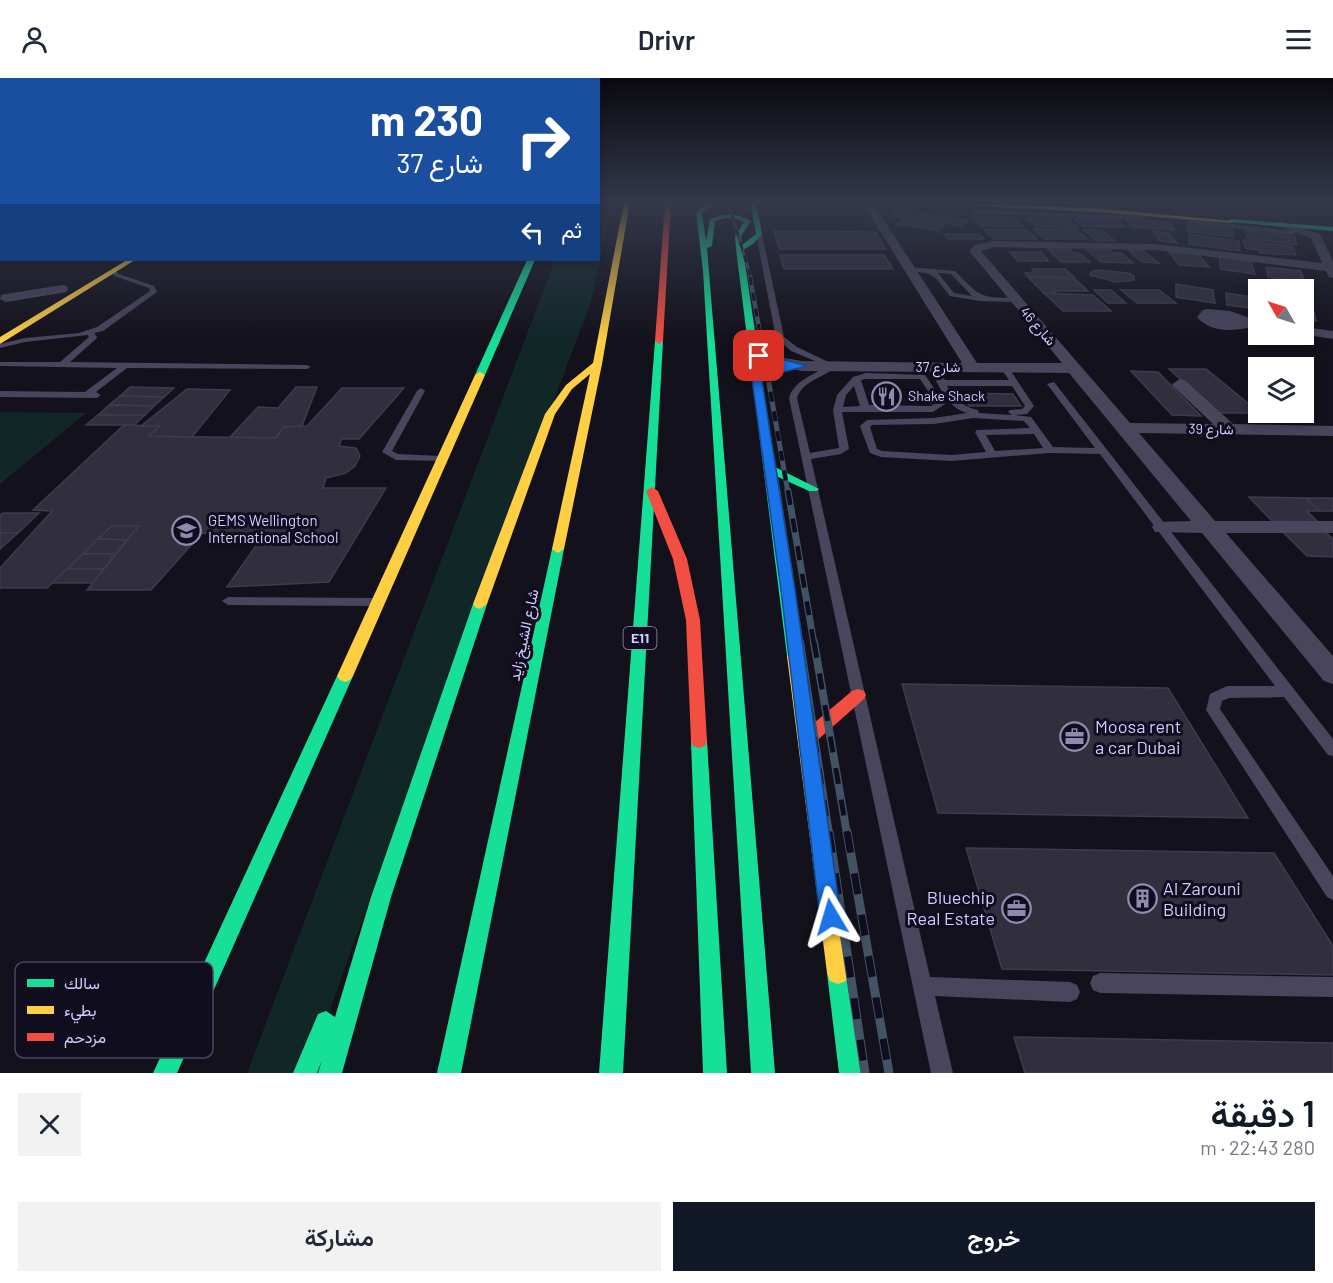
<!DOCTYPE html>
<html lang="ar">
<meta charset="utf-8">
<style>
:root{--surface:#fff;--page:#f2f2f3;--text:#1f2937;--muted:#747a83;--accent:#111827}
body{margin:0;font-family:Barlow,Vazirmatn,sans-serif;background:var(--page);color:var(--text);direction:rtl;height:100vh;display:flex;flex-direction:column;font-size:22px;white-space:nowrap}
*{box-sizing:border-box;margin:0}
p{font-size:20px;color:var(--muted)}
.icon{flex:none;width:33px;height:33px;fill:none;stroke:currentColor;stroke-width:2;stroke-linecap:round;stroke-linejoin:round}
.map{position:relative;height:995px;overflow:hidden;direction:ltr}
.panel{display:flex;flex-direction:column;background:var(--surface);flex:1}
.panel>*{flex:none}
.hud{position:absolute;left:0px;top:0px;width:600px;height:183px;box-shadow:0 3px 9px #0003;direction:rtl;background:#1a4fa0;color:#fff;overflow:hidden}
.needle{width:39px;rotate:309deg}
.buttons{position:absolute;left:1248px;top:201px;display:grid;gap:12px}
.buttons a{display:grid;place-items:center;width:66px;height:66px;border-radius:0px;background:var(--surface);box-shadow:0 3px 9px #0003;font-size:30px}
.pin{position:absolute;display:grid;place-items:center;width:51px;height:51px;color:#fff;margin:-26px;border-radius:12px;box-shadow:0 3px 9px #0006}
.me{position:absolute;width:66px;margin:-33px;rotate:353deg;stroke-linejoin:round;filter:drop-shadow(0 0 4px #0008)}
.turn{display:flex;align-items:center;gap:21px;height:126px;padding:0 18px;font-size:27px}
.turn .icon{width:78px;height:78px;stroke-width:2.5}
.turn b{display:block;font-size:42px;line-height:51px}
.then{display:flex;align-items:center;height:57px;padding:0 18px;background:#0003;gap:12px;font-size:22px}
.round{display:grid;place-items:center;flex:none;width:63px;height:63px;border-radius:0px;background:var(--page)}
.overview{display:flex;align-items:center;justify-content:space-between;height:102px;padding:0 18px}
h1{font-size:36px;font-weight:600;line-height:45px;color:var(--accent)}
.action{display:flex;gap:12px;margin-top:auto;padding:12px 18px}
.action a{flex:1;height:69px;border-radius:0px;background:var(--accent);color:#fff;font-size:24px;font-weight:600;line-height:69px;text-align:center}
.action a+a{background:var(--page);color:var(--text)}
header{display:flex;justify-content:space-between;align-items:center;height:78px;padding:0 18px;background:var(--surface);font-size:27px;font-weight:600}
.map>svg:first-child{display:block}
.green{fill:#102627}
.building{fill:#312e3d;stroke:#3e3b4e;stroke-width:1.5}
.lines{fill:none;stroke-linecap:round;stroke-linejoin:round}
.lane{fill:#48455c;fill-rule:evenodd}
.street{fill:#48455c;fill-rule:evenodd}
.fast{fill:#16e098;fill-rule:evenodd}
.slow{fill:#ffcf43;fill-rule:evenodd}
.jam{fill:#f24e42;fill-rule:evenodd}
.rail-far5-casing{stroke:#415364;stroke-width:3}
.rail-far4-casing{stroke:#415364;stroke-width:4.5}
.rail-far3-casing{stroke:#415364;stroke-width:5}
.rail-far2-casing{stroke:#415364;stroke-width:7}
.rail-far1-casing{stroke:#415364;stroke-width:8}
.rail-casing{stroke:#415364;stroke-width:9}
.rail-far5{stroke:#100d1f;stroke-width:2;stroke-dasharray:7;stroke-linecap:butt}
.rail-far4{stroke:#100d1f;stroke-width:3;stroke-dasharray:8;stroke-linecap:butt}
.rail-far3{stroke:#100d1f;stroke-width:4;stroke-dasharray:10;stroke-linecap:butt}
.rail-far2{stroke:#100d1f;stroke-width:4.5;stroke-dasharray:14;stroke-linecap:butt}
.rail-far1{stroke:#100d1f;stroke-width:5;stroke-dasharray:16;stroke-linecap:butt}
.rail{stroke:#100d1f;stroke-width:7;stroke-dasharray:21;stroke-linecap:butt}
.route{fill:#1a73e8;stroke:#114b97;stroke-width:1.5}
.labels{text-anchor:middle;stroke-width:6;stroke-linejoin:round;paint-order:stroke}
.far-street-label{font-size:14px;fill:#d3cbfe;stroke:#100d1f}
.far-poi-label{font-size:14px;fill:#d3cbfe;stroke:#100d1f;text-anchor:start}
.shield{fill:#100d1f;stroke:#9892bb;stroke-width:1.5}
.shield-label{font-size:14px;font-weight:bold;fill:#d3cbfe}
.poi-label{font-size:15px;fill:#d3cbfe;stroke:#100d1f;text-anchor:start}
.street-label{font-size:15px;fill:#d3cbfe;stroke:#100d1f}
.near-poi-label{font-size:18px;fill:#d3cbfe;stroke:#100d1f;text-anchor:start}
.key{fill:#100d1f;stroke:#4a4662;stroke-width:1.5}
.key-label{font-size:16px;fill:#d3cbfe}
</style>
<header><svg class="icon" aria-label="menu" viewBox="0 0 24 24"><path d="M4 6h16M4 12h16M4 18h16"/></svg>Drivr<svg class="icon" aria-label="person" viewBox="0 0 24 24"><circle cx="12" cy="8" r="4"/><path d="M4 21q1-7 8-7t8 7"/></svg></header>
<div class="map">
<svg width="1333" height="995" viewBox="0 0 1333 995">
<rect width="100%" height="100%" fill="#13111b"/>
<g class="green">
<polygon points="599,124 613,124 590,227 476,527 307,995 247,995 555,182 598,182"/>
<polygon points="0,334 86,335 0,406"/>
</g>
<g class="building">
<polygon points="897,132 967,142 962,148 945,145 938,153 897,146 904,140 890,138"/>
<polygon points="973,139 1013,140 1022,148 980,148"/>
<polygon points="1026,140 1067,140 1077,149 1035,148"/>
<polygon points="1073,140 1114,140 1125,149 1083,148"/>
<polygon points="1126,141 1169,144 1175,152 1131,149"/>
<polygon points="1187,146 1233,151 1234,159 1187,153"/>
<polygon points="984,151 1027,152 1037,161 994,161"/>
<polygon points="1033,151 1075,151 1088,161 1044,161"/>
<polygon points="1083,152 1100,152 1115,163 1097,163"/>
<polygon points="1246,152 1295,159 1297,167 1247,160"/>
<polygon points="774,153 876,154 886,171 779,171"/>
<polygon points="1153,153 1169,155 1177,165 1160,163"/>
<polygon points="944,156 979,156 984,161 948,161"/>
<polygon points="1189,156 1239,163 1240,173 1189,166"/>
<polygon points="1243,162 1293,169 1296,177 1260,175 1259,172 1245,170"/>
<polygon points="1048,171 1070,171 1074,175 1079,175 1090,184 1061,184"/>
<polygon points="1087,172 1110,172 1114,175 1121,175 1133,185 1101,184"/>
<polygon points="1128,172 1143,173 1159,185 1142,184"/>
<polygon points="1010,174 1041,174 1049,183 1018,183"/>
<polygon points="1169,174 1198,176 1209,189 1179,187"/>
<polygon points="780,177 884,177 893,191 784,191"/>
<polygon points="1219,179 1251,184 1255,196 1221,191"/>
<polygon points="1266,189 1301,193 1305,204 1268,199"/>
<polygon points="1032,191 1065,191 1074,199 1028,199 1025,195 1036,195"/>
<polygon points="1098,192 1128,195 1134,198 1134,202 1116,204 1090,197 1091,194"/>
<polygon points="1028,199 1075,201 1088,213 1054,213 1056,215 1044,215"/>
<polygon points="1272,202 1306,207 1310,218 1304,217 1304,212 1275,212"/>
<polygon points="1176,206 1213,212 1215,225 1176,219"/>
<polygon points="1094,212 1111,212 1126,225 1108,225"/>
<polygon points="1121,212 1159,212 1176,225 1137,225"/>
<polygon points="1044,215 1093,217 1111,233 1063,233"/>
<polygon points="1226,215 1258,220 1258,231 1227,227"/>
<polygon points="1304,229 1313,231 1316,243 1304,241"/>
<polygon points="1169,291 1206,291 1260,335 1219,335"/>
<polygon points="1131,293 1158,294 1201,338 1172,337"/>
<polygon points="130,309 174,310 164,319 120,318"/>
<polygon points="296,309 317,309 302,348 284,349 276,360 230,359 258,329 278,330"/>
<polygon points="342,310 404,310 359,361 342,361 339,368 356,370 360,378 355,388 346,395 326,400 323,410 386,410 329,504 227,509 264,456 202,455 151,512 87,512 139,448 112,448 47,510 0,510 0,490 52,433 33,432 124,347 160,348 149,358 276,360 284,349 307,348"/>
<polygon points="187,311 230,312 192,359 149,358 160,348 141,348"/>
<polygon points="962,315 1013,316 1021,328 969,328"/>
<polygon points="120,318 164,319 154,328 109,327"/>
<polygon points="109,327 154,328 145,337 98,337"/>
<polygon points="98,337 145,337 134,347 86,347"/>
<polygon points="1249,419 1306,420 1320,433 1307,433 1318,444 1272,443"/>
<polygon points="1306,420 1333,420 1333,433 1320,433"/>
<polygon points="3,435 39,435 18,455 0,455 0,437"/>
<polygon points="112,448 139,448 127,462 98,461"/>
<polygon points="1282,453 1325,454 1333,461 1333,479 1307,478"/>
<polygon points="0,455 18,455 0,471"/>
<polygon points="98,461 127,462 115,476 83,476"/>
<polygon points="83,476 115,476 104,491 67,491"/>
<polygon points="67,491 104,491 92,505 52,505"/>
<polygon points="902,606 1168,610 1248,740 938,735"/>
<polygon points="966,770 1274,775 1333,868 1333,897 1002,891"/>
<polygon points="1014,959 1333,965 1333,995 1025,995"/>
</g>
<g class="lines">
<g class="lane">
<polygon points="973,132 1143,138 1146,140 1143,142 971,135"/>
<polygon points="1190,142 1293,153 1296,155 1293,157 1188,145"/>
<path d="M759 154 762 156 784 259 797 269 837 288C824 300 803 302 797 320L810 375 839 370 833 332 837 317 853 299 866 295 925 297 945 326 933 334H842L849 371 841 376 811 381 930 899 1070 904 1077 907 1080 914 1077 921 1070 924 935 918 953 995H931L789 320C795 302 812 298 827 288L791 273 776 260 756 156ZM866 301H920L936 325 931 328 869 327 861 302ZM854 308 860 328 843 329 846 317Z"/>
<path d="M909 189 955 193C982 220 978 219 1016 220L1020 222 1016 224 980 223 950 218C931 194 937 197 907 192L906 191ZM938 195 951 196 972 218 954 215Z"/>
<polygon points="114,190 119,196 154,208 157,214 103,253 94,255 97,259 96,261 70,284 307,287 311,289 307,291 127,290 96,314 101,317 97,320 0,319 0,313 85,314 117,290 0,288 0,284 60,284 89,259 88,257 25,264 0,270 0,266 25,260 79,255 97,249 150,213 149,210 114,198 111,192"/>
<path d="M930 287H936L945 302H1009L1000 289 1007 287 1034 328 1027 336 1015 337 1031 339 1053 369 1095 370 1047 306 1054 304 1333 661V678L1328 677 1284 619 1229 620 1222 623 1220 631 1333 798V822L1327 819 1206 632 1210 616 1227 608H1275L1100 376 1050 375 951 383 881 379 870 375 860 348 867 342 934 340 967 335C946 329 939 307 929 289ZM947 308H1012L1025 328 1022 331 1010 332 1008 334 1012 337 979 335 978 332C963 329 955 321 947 308ZM973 340 1024 343 1030 350 977 352 975 354 986 374 951 377 882 373 877 371 870 349 872 347 934 346ZM1034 356 1043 370 995 373 986 357Z"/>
<polygon points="421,310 425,313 392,373 398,376 441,378 444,379 444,383 396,382 382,374 417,313"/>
<polygon points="228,519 377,520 383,524 377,528 228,527 222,523"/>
<polygon points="1100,895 1333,899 1333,919 1100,915 1093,912 1090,905 1093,898"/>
</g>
<g class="street">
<polygon points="862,124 872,124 977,285 1062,285 971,175 969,173 975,167 994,163 1155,166 1322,185 1311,160 1275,147 1280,144 1320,156 1333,183 1333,200 1329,199 1326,193 1155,172 994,169 981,173 1130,345 1213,346 1174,309 1172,306 1180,301 1186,303 1233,346 1333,348 1333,358 1139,355 1215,443 1333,443 1333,455 1226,455 1333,578 1333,606 1324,603 1202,455 1155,454 1152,449 1155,444 1191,443 1069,295 802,293 770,286 748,277 746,274 753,270 779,279 802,283 962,285"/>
<polygon points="62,207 67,208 68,211 67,214 6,224 0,221 1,217 6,216"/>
<path d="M1208 231 1230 233 1256 242 1258 245 1256 248C1237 253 1211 256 1197 239L1203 232Z"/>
<polygon points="1304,249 1333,253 1333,261 1301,256 1304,256"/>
</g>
<g class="fast">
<path d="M709 124H716L702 135 706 163 710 141C724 135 738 135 751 143L741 158 742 167 756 156 751 128 754 124H761L757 128 762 156 753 166 743 172 775 389 819 411 817 413H809L776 398 803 578 800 582H790L787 578 736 171 735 158 744 144C734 139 725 139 715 143L712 168 707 170 775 995H751L703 193 696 134Z"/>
<polygon points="1230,141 1333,149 1333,153 1228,144"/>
<polygon points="527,182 535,182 485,297 477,299 475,297"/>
<polygon points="659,260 663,263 623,995 599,995 655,263"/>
<polygon points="558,467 564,471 461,995 437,995 552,471"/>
<polygon points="480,521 487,526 391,819 342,995 318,995 322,982 317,995 293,995 318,936 326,933 335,939 371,819 473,526"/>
<polygon points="345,592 350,594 353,598 177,995 153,995 337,598 340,594"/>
<polygon points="699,656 705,658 707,663 727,995 703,995 691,663 693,658"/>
<polygon points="838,884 846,887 849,895 863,995 839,995 827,895 830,887"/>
</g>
<g class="slow">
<polygon points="624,124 630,124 602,286 564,471 558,475 552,471 590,296 572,311 555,336 487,526 480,531 475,529 473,526 545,336 566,307 593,285"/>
<polygon points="899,124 1095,130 1233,143 1230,145 1095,134"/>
<polygon points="127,182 135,182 0,266 0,259"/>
<polygon points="480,294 485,297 353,598 350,602 345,604 340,602 337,598 475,297"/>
<polygon points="795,572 800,574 803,578 849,895 846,903 838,906 830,903 827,895 787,578 790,574"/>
</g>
<g class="jam">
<polygon points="665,124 671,124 663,263 659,266 655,263"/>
<rect x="0" y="125" width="2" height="4"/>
<polygon points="652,409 658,413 687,481 700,542 707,663 705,668 699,670 693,668 691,663 686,542 673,481 646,413"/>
<polygon points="858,611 864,613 866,617 864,621 813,666 807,668 801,666 799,661 801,656 852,613"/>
</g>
<defs>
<polyline id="rail-far5" points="728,124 751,200"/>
<polyline id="rail-far4" points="750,199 767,295"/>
<g id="rail-far3">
<polyline points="767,294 788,415"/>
<polyline points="772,377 778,415"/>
</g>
<g id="rail-far2">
<polyline points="777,413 800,566"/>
<polyline points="788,413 814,566"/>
</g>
<g id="rail-far1">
<polyline points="800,564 829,756"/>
<polyline points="814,564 847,756"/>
</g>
<g id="rail">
<polyline points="829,754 865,995"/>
<polyline points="847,754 889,995"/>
</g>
</defs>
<use href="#rail-far5" class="rail-far5-casing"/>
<use href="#rail-far4" class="rail-far4-casing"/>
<use href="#rail-far3" class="rail-far3-casing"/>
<use href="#rail-far2" class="rail-far2-casing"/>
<use href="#rail-far1" class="rail-far1-casing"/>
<use href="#rail" class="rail-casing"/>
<use href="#rail-far5" class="rail-far5"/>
<use href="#rail-far4" class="rail-far4"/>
<use href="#rail-far3" class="rail-far3"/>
<use href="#rail-far2" class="rail-far2"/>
<use href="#rail-far1" class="rail-far1"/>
<use href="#rail" class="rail"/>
</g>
<linearGradient id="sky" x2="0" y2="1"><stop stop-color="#0a090f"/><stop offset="0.47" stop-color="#33384a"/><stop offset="1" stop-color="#33384a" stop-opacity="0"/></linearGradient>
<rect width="1333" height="264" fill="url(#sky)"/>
<polygon class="route" points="759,275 807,288 779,295 762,303 795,512 841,839 838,846 831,849 823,846 820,839 781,512 752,301 773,290 784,288 756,279 755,278"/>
<defs>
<symbol id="restaurant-ring" viewBox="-11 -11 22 22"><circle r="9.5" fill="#100d1f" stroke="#908aaf" stroke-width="1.5"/><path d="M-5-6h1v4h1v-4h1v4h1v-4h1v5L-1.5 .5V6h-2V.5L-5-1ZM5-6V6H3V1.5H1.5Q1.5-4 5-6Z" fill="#908aaf"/></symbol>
<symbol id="school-ring" viewBox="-11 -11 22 22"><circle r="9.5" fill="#100d1f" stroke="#908aaf" stroke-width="1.5"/><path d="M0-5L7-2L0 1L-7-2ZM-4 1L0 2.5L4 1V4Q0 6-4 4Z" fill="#908aaf"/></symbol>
<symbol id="office-ring" viewBox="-11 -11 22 22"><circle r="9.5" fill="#100d1f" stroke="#908aaf" stroke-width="1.5"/><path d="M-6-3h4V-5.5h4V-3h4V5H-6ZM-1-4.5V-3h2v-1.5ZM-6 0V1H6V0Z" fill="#908aaf"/></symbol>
<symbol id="building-ring" viewBox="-11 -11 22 22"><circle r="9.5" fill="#100d1f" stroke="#908aaf" stroke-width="1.5"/><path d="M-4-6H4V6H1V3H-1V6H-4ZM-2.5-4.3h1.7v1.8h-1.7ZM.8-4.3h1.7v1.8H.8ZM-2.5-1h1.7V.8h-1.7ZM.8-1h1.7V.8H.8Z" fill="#908aaf"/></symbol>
</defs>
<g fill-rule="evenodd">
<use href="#restaurant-ring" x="870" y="302" width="33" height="33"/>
<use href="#school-ring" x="170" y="436" width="33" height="33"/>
<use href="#office-ring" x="1058" y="642" width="33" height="33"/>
<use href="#building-ring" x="1126" y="804" width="33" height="33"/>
<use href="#office-ring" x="1000" y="814" width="33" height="33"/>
</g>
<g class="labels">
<g class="far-street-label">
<text transform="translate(1038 248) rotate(49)" y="5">شارع 46</text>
<text x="938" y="294">شارع 37</text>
<text transform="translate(1211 351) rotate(1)" y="5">شارع 39</text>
</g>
<g class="far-poi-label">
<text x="908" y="323">Shake Shack</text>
</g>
<rect class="shield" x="623.5" y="549" width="33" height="22" rx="4.5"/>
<g class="shield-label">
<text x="640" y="565">E11</text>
</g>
<g class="poi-label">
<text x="208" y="448">GEMS Wellington<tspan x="208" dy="17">International School</tspan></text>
</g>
<g class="street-label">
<text transform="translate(524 557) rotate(-78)" y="5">شارع الشيخ زايد</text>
</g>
<g class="near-poi-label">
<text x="1095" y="655">Moosa rent<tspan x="1095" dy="21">a car Dubai</tspan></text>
<text x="1163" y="817">Al Zarouni<tspan x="1163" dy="21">Building</tspan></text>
<text x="995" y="826" text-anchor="end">Bluechip<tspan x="995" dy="21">Real Estate</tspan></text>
</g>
</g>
<rect x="15" y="884" width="198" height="96" rx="9" class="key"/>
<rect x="27" y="901" width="27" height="8" fill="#16e098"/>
<rect x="27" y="928" width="27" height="8" fill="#ffcf43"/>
<rect x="27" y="955" width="27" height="8" fill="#f24e42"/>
<g class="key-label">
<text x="64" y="911">سالك</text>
<text x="64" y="938">بطيء</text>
<text x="64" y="965">مزدحم</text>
</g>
</svg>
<div class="buttons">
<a><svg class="needle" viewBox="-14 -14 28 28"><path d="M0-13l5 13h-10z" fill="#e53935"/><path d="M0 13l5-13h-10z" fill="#747a83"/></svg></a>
<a><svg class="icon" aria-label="layers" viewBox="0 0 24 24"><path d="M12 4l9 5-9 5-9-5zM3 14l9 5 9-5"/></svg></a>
</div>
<div class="pin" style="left:759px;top:278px;background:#d93025"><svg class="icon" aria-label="arrive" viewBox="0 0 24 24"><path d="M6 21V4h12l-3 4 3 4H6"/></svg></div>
<svg class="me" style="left:831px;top:839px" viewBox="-20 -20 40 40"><path d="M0-17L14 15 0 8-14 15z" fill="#1a73e8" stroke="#fff" stroke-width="4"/></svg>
<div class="hud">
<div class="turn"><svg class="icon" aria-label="right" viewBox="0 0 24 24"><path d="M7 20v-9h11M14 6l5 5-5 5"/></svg><div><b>230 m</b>شارع 37</div></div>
<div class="then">ثم<svg class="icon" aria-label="left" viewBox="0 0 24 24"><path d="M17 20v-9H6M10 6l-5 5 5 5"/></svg></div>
</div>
</div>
<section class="panel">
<div class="overview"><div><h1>1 دقيقة</h1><p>280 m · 22:43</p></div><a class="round"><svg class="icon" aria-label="close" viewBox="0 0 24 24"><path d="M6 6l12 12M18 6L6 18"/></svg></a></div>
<div class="action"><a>خروج</a><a>مشاركة</a></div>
</section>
